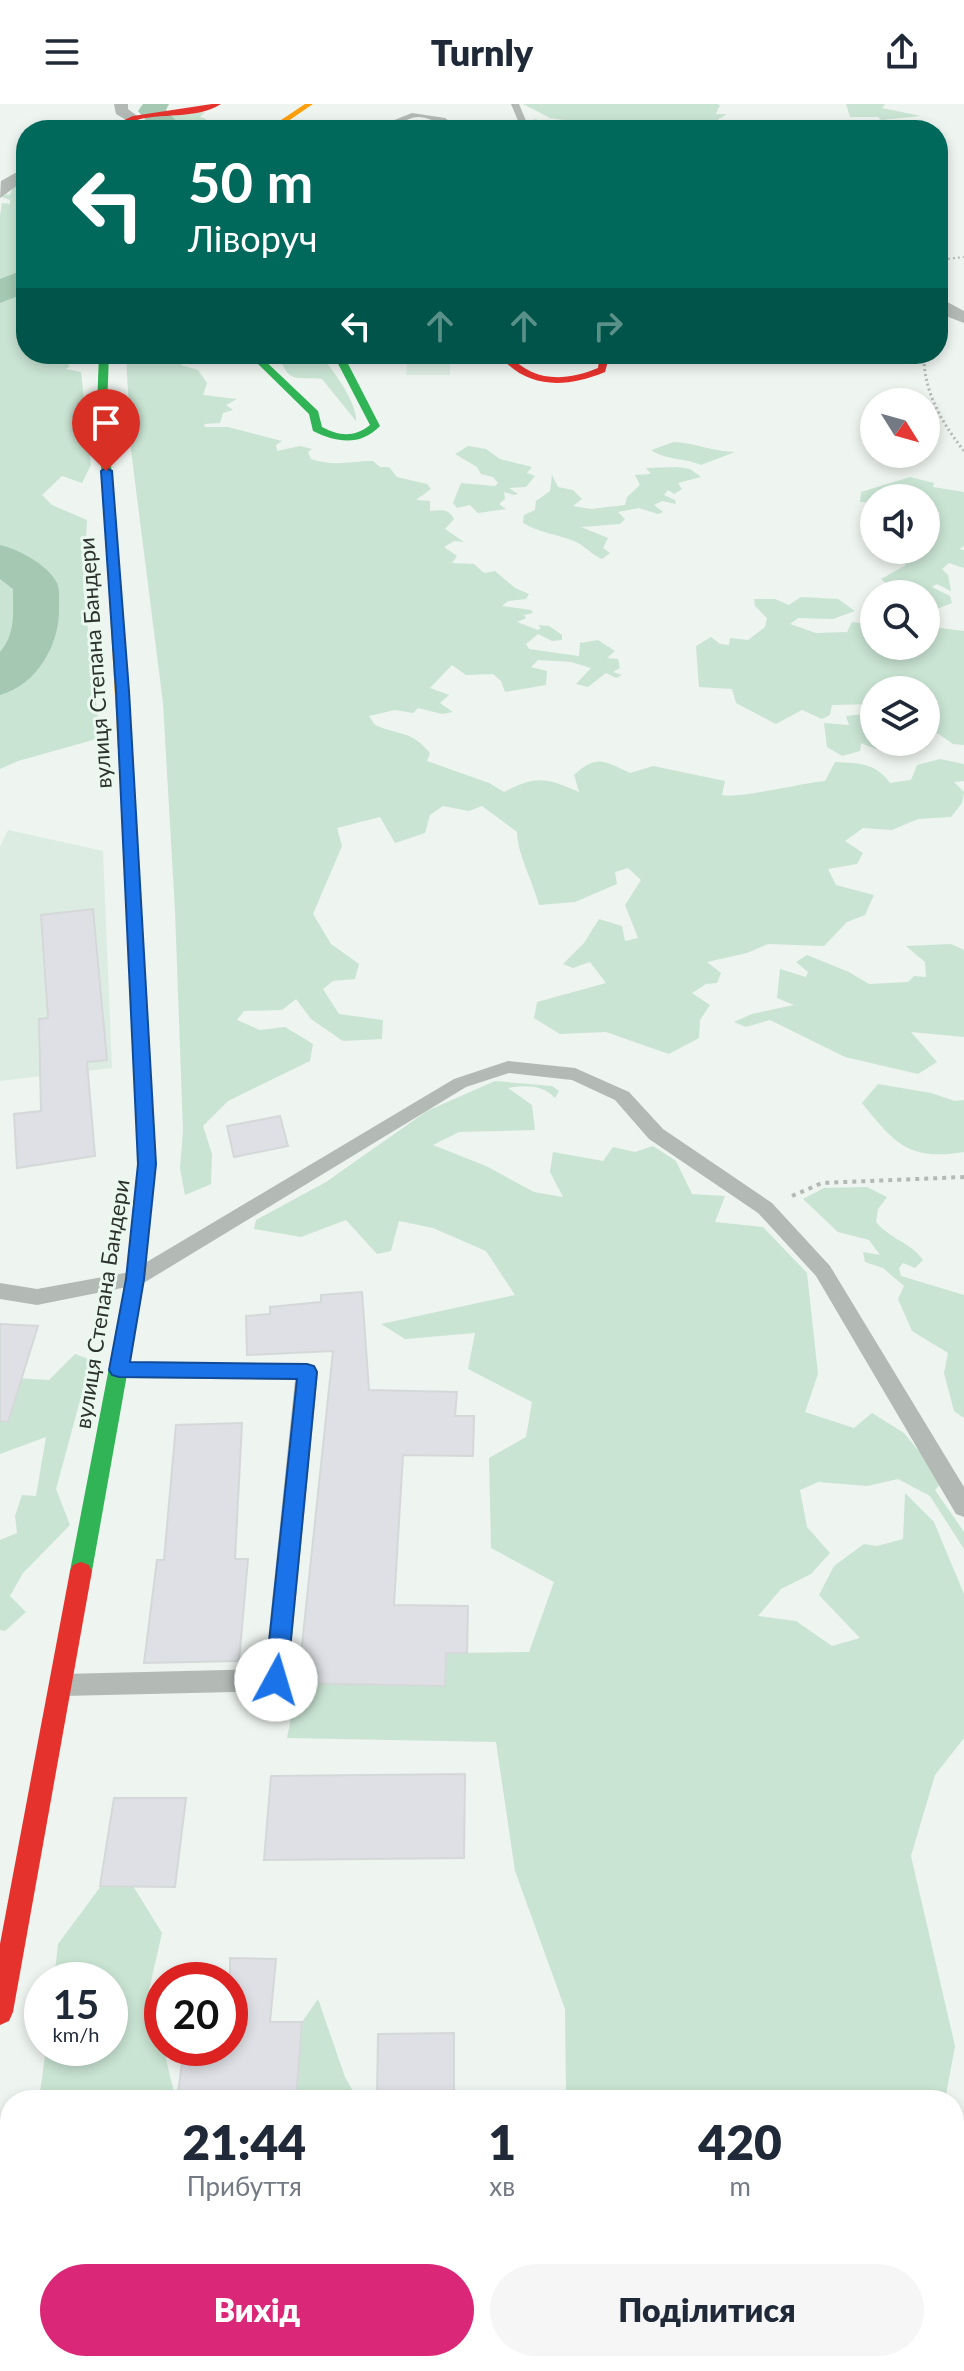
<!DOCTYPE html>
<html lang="uk">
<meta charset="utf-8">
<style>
:root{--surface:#fff;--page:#f6f6f7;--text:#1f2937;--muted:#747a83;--accent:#db2777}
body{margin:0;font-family:Lato,sans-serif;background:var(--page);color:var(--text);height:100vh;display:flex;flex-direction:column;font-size:30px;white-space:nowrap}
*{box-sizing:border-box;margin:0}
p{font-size:26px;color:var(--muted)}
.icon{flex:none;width:44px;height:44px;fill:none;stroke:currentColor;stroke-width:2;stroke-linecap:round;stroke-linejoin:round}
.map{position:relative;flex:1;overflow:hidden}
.panel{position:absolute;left:0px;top:1986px;width:964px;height:282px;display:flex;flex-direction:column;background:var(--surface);border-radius:32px 32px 0 0;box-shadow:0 4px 12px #0003}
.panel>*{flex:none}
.banner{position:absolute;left:16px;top:16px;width:932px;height:244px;border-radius:32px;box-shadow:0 4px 12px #0003;background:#00695c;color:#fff;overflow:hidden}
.needle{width:52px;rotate:127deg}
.fabs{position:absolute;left:860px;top:284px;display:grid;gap:16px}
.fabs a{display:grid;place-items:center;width:80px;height:80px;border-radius:50%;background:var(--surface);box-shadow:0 4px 12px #0003;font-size:40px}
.speed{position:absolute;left:24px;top:1858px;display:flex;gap:16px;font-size:40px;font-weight:700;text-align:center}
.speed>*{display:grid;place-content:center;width:104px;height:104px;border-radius:50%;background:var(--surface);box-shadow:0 4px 12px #0003;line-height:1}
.speed small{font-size:20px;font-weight:400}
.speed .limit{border:12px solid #d22;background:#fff;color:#111}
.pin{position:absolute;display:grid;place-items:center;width:68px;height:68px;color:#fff;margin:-82px -34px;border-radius:50% 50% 50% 0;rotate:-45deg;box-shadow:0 0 8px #0007}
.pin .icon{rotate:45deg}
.me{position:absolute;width:88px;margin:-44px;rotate:6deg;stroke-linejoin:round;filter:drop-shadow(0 0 6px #0008)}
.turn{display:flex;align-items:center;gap:28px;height:168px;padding:0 40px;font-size:36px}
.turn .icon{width:104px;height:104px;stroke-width:2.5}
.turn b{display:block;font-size:56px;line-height:68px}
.lanes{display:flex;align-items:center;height:76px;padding:0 40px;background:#0003;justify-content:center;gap:40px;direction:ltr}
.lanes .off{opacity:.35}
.eta{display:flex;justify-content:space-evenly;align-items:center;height:136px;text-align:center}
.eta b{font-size:48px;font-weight:800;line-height:56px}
.primary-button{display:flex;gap:16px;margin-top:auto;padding:16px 40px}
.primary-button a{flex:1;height:92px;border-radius:48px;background:var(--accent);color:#fff;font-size:32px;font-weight:800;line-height:92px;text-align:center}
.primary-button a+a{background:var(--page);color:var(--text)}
header{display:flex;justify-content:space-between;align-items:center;height:104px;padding:0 40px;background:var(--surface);font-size:36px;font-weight:800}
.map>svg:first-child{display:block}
.built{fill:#ddece3}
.green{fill:#c9e4d3}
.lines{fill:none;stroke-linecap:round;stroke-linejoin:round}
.river{fill:#a4c8b2;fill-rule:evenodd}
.building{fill:#dee0e5;stroke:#d5d8d9;stroke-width:2}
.path-far2{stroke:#b3b9b5;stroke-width:2;stroke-dasharray:2 3;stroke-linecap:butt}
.path-far1{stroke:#b3b9b5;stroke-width:3;stroke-dasharray:2 3;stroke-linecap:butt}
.path{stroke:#b3b9b5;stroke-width:4;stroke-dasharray:4 5;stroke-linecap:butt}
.lane{fill:#b3bab6;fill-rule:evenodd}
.street{fill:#b3bab6;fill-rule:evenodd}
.fast{fill:#30b455;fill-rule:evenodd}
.slow{fill:#ff9f0a;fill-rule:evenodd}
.jam{fill:#e5322d;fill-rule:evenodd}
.route{fill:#1a73e8;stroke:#114b97;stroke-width:2}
.labels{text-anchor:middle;stroke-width:6;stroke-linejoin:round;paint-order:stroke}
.street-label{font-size:22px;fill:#2e3330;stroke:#eaf8ef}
</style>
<header><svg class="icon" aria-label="menu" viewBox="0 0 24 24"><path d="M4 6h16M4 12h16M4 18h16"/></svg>Turnly<svg class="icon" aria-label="share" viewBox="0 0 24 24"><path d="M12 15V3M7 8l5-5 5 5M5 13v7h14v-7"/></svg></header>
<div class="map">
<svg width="964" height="2267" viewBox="0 0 964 2267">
<rect width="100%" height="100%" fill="#eef4f0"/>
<g class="built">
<polygon points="408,250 450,250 450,271 406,271"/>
<polygon points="8,726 103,747 112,964 0,977 0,743"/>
</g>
<g class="green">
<polygon points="523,0 717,0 720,1 716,10 727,10 714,18 754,21 759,25 629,26 605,23 556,26 550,20 543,24 530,22 530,19 535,15 557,22 586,19 550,14"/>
<polygon points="846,0 885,0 882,4 921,12 881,16 878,13 850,13"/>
<polygon points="205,8 200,13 206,15 205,18 213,16 217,24 147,26 138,23 145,15"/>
<polygon points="26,76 26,250 36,250 50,258 62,255 70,262 66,265 81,268 91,361 82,379 62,372 42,391 52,401 87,416 83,482 100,634 18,657 0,665 0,112 2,99 10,100 10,96 1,93 4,90 10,91 14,80"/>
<path d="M126 250H193L181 261 198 266 207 279 203 291 237 295 226 301 233 306 223 309 220 319 204 320 205 323H228L282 337 276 341 277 347 300 342 312 345 308 348 311 355C335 363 350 357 373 357L380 363H389L397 373 427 380 431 385 416 396 430 397V407C441 406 449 404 454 415L445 425 464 438 454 437 444 443 457 452 452 459 474 460 484 469 495 467 515 484 529 490 526 495 508 497 502 502 531 506 533 509 524 511 526 514 517 518 538 526 541 524 538 521 549 522 562 531V536L552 537 538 530 526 540 529 545 579 552 580 539 598 536 615 547 607 554 618 555 620 564 613 568 622 571 616 574 606 569 588 583 576 580 591 564 571 558 538 556 531 563 547 567 546 581 505 588 501 577 493 570 466 571 452 561 430 584 449 591 440 599 453 608 442 610 418 604 413 609 395 606 369 612 375 621C400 632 411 626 430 649L427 657 489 679 504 688C537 671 546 674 579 688L574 671C597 650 604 657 630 669L653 662 725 677 722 691C737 695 803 679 825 677L835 658C859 659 876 659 890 679L911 676 917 661 940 655 964 660V677L954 678 964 688 962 699 951 713 918 715 892 726 863 724 845 737 863 749 857 760 828 765 836 781 874 791 865 811 847 818 824 842 768 840 747 849 707 858 721 869 717 879 706 880 692 889 710 901 700 916 699 934 669 950 606 928 560 930 534 914 537 898 606 879 590 858 573 864 563 860 584 839 599 815 622 822 625 837 638 834 625 801 641 776 628 764 615 768 617 780 575 798 539 801C533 778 517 749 517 728L482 702 469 707 443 702 430 711 425 729 395 739 380 713 337 724 342 742 313 810 331 840 359 860 355 875 333 877 323 885 339 910 383 916 382 935 343 937 311 915 296 895 282 906 244 907 237 916 260 926 285 923 313 940 310 957 228 997 203 1022 212 1050 211 1080 185 1091 180 1064 183 1027 175 807 163 599 131 346Z"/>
<path d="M262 250H327L325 257C336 270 357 300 356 317L322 275C299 272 289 281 280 254L266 257Z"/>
<path d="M674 338C696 339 714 348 735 348L701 361C685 354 665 356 651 346Z"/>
<polygon points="468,342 486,345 500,355 532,363 527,369 535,372 526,383 509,384 518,390 514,391 504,388 505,395 499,400 506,405 478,409 470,401 457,404 453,399 461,379 495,382 498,379 493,373 481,370 477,363 455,350"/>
<path d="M677 363 690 365 701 373 678 379 682 385 674 390 668 386 664 391 675 396 676 400 662 397 654 401 663 408 658 410 639 404 618 408 625 415 620 420 581 423 608 434 603 444 610 449 602 455C591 450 584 441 574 437 557 430 539 429 523 419L524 411 535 406 536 397 550 387 552 371 558 383 573 386 582 395 573 402 591 405 625 401 627 393 640 381 635 371 651 370 646 364Z"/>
<polygon points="910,373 934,379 933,383 964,388 964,442 959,445 964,446 964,464 949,459 942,465 948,471 951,487 937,480 932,483 950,492 952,499 926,509 926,490 899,490 881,475 906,461 890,446 926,446 926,416 935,416 940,409 926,401 926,394 890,392 874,394 874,399 860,398 861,388"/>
<polygon points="801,493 838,495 855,507 833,515 798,514 790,520 816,529 847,528 852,518 874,521 874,542 899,542 909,548 928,544 926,528 940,524 964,527 964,641 953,640 937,629 926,635 926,586 874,586 874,600 832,601 830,611 822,615 802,606 776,620 736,599 732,585 699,583 696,542 711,533 720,540 729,541 730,534 748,536 765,523 767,514 755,502 754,495 775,495 789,501"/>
<polygon points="874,609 874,638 920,638 904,646 886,640 878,646 861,639 860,647 842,652 827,643 824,619 849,621 846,612"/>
<polygon points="951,840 964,846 964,933 911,928 937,958 918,970 845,953 770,916 746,923 734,918 752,910 794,901 777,894 780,865 806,873 808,868 796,858 807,851 849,868 869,880 908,878 914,872 926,873 925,858 906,842"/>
<path d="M495 977 552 982 559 987 555 994C542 981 526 981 508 984L532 1001 535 1026 459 1028 433 1041 486 1062 534 1088 563 1093 550 1068 553 1048 603 1057 613 1043 635 1048 653 1042 676 1057 692 1090 725 1092 715 1118 763 1123 807 1169 818 1270 805 1308 854 1324 872 1309 904 1329 943 1377 935 1386 964 1428V1445L930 1392 898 1375 867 1382 818 1378 800 1386 807 1423 830 1449 811 1470 781 1485 758 1512 796 1517 832 1542 860 1534 819 1491 834 1462 864 1440 877 1442 903 1435 905 1389 934 1418 964 1490V1634L935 1671 911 1752 955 1942 945 1996H566L565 1905 515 1767 496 1638 287 1634 298 1579 444 1582 446 1549 529 1548 554 1478 491 1444 489 1354 526 1333 532 1298 468 1265 475 1229 405 1235 381 1220 515 1191 486 1147 433 1124 399 1117 391 1147 377 1150 346 1116 301 1133 254 1125 256 1116 326 1078 427 1007Z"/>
<path d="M878 980 931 989 955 997 964 996V1048C909 1057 895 1040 862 999Z"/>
<path d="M867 1083 887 1093 878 1105 876 1118C890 1135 910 1138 923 1156L915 1164 903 1159 899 1164 901 1172 964 1191V1314L954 1307 944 1269 948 1249 912 1227 898 1195 904 1182 883 1164 865 1158 863 1148 880 1151 869 1136 838 1128 803 1095 824 1084Z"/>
<polygon points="75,1250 91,1256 56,1385 70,1421 23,1469 10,1492 26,1508 5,1527 0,1526 0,1436 17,1429 15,1412 22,1391 36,1392 46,1333 0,1350 0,1273 49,1276"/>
<polygon points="101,1782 133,1782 162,1829 149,1886 176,1996 39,1996 46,1944 110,1944 110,1876 54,1876 58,1840"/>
<polygon points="318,1895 345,1973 358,1996 296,1996 302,1918"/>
<polygon points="954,2227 964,2230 964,2267 460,2267 460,2258 954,2258"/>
<polygon points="122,2258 202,2258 203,2263 371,2258 371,2267 122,2267"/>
</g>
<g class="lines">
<g class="river">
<polygon points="143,0 169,0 166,6 185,26 155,26 138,7"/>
<polygon points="26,165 26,189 0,199 0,175"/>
<path d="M0 441C18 445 48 461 57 479 60 486 59 496 59 504 60 540 37 581 0 591V548C16 530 13 508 13 485L0 475Z"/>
</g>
</g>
<g class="building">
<polygon points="93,805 107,956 87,958 95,1052 17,1064 14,1010 41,1007 39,915 48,914 41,811"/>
<polygon points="280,1012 288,1042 234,1053 227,1022"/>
<polygon points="362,1188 369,1286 457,1288 455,1312 474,1312 473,1352 403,1351 394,1501 468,1502 467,1549 446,1549 445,1582 298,1579 333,1247 247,1251 246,1212 270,1210 270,1203 321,1198 321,1191"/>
<polygon points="0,1220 38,1222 8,1318 0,1317"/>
<polygon points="242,1319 235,1455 248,1455 239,1557 144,1559 157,1456 164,1456 176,1321"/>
<polygon points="465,1670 464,1754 264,1756 271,1672"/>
<polygon points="114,1694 186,1694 175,1783 100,1782"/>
<polygon points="230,1854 276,1855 270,1918 302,1918 296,1996 177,1996 184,1944 230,1944"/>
<polygon points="454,1929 454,1996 377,1996 378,1930"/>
</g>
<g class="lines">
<polyline class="path-far2" points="938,156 964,153"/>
<path class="path-far1" d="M924 250C923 287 942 319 964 347"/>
<polyline class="path" points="792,1092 822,1079 964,1073"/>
<g class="lane">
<polygon points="511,0 519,0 527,19 524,26 516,26 519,19"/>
<path d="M412 9 445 14 462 26C447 26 435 14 419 13 404 13 397 26 384 26L392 17Z"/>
<polygon points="508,957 575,964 629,988 663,1025 772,1099 830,1162 964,1383 964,1413 956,1410 816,1172 758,1109 649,1035 615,996 572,976 509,969 466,983 142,1180 37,1201 0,1195 0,1179 37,1185 130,1168 454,975"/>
<polygon points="119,1258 307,1260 315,1262 318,1268 288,1576 285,1584 276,1587 63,1592 54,1589 51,1581 54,1573 63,1570 265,1565 295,1276 119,1274 111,1272 108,1266 111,1260"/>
</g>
<g class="street">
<polygon points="114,0 128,0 128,5 140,14 138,17 128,17 116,10"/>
<polygon points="26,63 26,75 0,94 1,77"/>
<polygon points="938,193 964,207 964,219 938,209"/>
</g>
<g class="fast">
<polygon points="99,250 109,250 107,304 114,403 109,406 104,403 97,304"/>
<path d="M248 250H258L318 307 322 323C339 332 354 334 370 321L333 250H343L380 322C361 342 337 339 313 327L309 310Z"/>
<polygon points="134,797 141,801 156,1060 144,1175 92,1467 89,1473 81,1476 73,1473 70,1467 126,1175 138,1060 127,801"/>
</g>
<g class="slow">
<polygon points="305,0 313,0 275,26 266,26"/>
<polygon points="109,400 114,403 141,801 134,805 127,801 104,403"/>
</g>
<g class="jam">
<path d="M212 0H221C196 16 161 8 133 17 122 20 114 26 102 26L133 12Z"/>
<path d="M498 250H508C533 278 564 278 598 264L600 250H610L605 268C566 284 527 286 498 250Z"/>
<polygon points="81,1458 89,1461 92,1467 13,1908 9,1917 0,1921 0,1840 70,1467 73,1461"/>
</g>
</g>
<polygon class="route" points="106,364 112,367 129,587 156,1060 144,1175 130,1258 307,1260 314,1262 317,1268 287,1576 284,1584 276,1587 268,1584 265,1576 297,1275 119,1273 112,1271 109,1266 126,1175 138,1060 116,587 101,367"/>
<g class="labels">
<g class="street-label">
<text transform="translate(95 559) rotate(-94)" y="8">вулиця Степана Бандери</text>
<text transform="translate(102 1200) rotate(-81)" y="8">вулиця Степана Бандери</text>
</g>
</g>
</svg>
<div class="fabs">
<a><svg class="needle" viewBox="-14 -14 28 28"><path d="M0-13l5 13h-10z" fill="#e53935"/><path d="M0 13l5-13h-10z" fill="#747a83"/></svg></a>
<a><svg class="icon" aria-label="sound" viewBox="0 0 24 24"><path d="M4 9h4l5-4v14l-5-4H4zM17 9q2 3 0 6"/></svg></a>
<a><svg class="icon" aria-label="search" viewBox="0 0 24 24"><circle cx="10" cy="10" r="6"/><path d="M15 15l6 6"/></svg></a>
<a><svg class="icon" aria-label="layers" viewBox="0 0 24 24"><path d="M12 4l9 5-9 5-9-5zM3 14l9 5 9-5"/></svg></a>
</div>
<div class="speed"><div>15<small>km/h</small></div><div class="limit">20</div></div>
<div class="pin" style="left:106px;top:367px;background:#d93025"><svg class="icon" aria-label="arrive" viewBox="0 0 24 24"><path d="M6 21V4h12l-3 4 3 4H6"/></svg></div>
<svg class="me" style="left:276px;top:1576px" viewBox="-20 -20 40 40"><circle r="19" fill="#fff"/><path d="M0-13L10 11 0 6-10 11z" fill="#1a73e8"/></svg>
<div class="banner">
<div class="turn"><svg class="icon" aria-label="left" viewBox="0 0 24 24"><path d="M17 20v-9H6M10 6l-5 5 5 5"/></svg><div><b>50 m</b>Ліворуч</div></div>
<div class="lanes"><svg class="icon" aria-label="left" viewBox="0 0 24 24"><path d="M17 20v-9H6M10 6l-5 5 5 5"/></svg><svg class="icon off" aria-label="ahead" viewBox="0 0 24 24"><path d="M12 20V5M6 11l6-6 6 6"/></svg><svg class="icon off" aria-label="ahead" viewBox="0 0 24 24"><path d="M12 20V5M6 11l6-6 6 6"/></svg><svg class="icon off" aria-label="right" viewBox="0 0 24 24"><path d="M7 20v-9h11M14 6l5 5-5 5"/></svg></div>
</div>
<section class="panel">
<div class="eta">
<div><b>21:44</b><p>Прибуття</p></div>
<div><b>1</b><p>хв</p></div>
<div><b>420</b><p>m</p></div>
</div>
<div class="primary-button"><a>Вихід</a><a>Поділитися</a></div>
</section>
</div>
